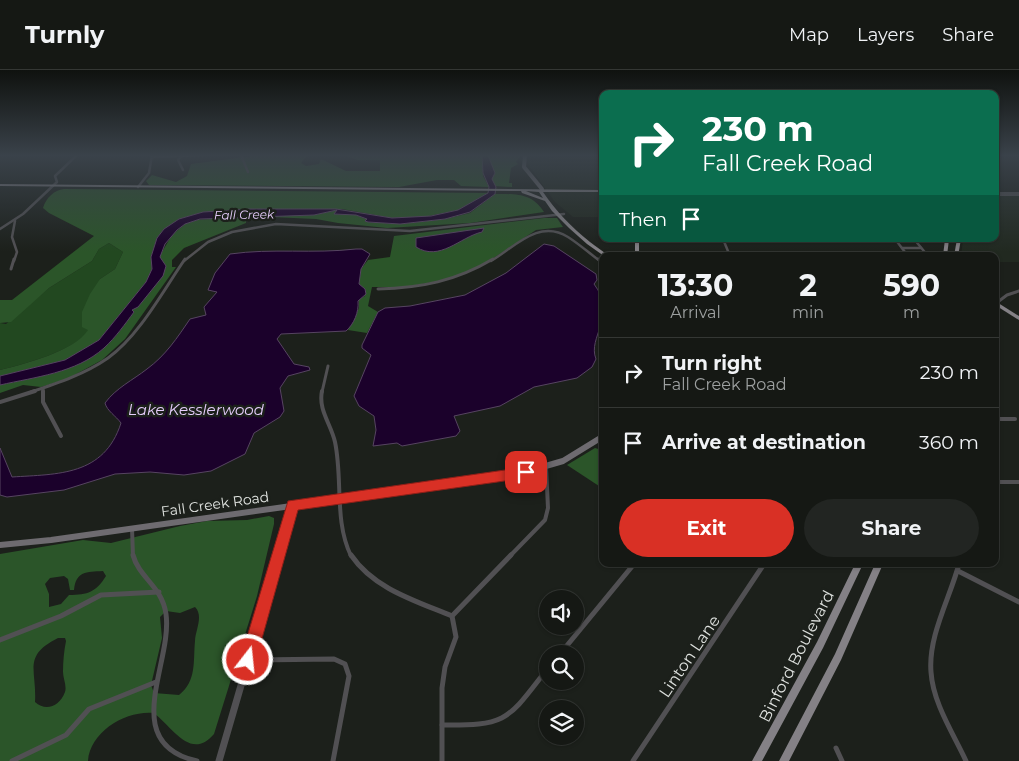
<!DOCTYPE html>
<style>
:root{--surface:#151814;--page:#222522;--text:#f1f3f6;--muted:#9da0a0;--line:#343734;--accent:#d93025}
body{margin:0;font-family:Montserrat,sans-serif;background:var(--page);color:var(--text);height:100vh;display:flex;flex-direction:column;font-size:19px;white-space:nowrap}
*{box-sizing:border-box;margin:0}
p{font-size:16px;color:var(--muted)}
.icon{flex:none;width:28px;height:28px;fill:none;stroke:currentColor;stroke-width:2;stroke-linecap:round;stroke-linejoin:round}
.map{position:relative;flex:1;overflow:hidden}
.details{position:absolute;left:599px;top:182px;width:400px;height:315px;display:flex;flex-direction:column;background:var(--surface);border-radius:10px;box-shadow:0 1px 4px #0004,0 0 0 1px var(--line)}
.details>*{flex:none}
.banner{position:absolute;left:599px;top:20px;width:400px;height:152px;border-radius:10px;box-shadow:0 1px 4px #0004,0 0 0 1px var(--line);background:#0b6e4f;color:#fff;overflow:hidden}
.tools{position:absolute;left:539px;top:520px;display:grid;gap:10px}
.tools a{display:grid;place-items:center;width:45px;height:45px;border-radius:50%;background:var(--surface);box-shadow:0 1px 4px #0004,0 0 0 1px var(--line);font-size:25px}
.pin{position:absolute;display:grid;place-items:center;width:42px;height:42px;color:#fff;margin:-21px;border-radius:10px;box-shadow:0 2px 8px #0006}
.me{position:absolute;width:55px;margin:-28px;rotate:16deg;stroke-linejoin:round;filter:drop-shadow(0 0 4px #0008)}
.turn{display:flex;align-items:center;gap:18px;height:105px;padding:0 20px;font-size:22px}
.turn .icon{width:65px;height:65px;stroke-width:2.5}
.turn b{display:block;font-size:35px;line-height:42px}
.then{display:flex;align-items:center;height:48px;padding:0 20px;background:#0003;gap:10px;font-size:19px}
.eta{display:flex;justify-content:space-evenly;align-items:center;height:85px;text-align:center}
.eta b{font-size:30px;font-weight:700;line-height:35px}
.action{display:flex;gap:10px;margin-top:auto;padding:10px 20px}
.action a{flex:1;height:58px;border-radius:30px;background:var(--accent);color:#fff;font-size:20px;font-weight:700;line-height:58px;text-align:center}
.action a+a{background:var(--page);color:var(--text)}
ul{padding:0;list-style:none}
li{display:flex;align-items:center;gap:15px;height:70px;padding:0 20px;border-top:1px solid var(--line)}
li div{flex:1}
li b{display:block;font-size:19px}
li em{font-style:normal}
header{display:flex;align-items:center;gap:30px;box-sizing:border-box;height:70px;padding:0 25px;background:var(--surface);border-bottom:1px solid var(--line)}
header strong{font-size:24px}
nav{display:flex;gap:28px;margin-inline-start:auto;font-size:18px}
.map>svg:first-child{display:block}
.built{fill:#212920}
.green{fill:#224820}
.forest{fill:#2b5529;fill-rule:evenodd}
.water{fill:#1b012b;stroke:#564461}
.lines{fill:none;stroke-linecap:round;stroke-linejoin:round}
.minor-far3{stroke:#515053;stroke-width:2.5}
.minor-far2{stroke:#515053;stroke-width:3}
.minor-far1{stroke:#515053;stroke-width:4}
.minor{stroke:#515053;stroke-width:5}
.tertiary-far2{stroke:#515053;stroke-width:4}
.tertiary-far1{stroke:#515053;stroke-width:5.5}
.tertiary{stroke:#515053;stroke-width:7}
.secondary-far1{stroke:#6e6b70;stroke-width:4}
.secondary{stroke:#6e6b70;stroke-width:6}
.primary{fill:#848186;fill-rule:evenodd}
.route{fill:#d93025;stroke:#8d1f18}
.labels{text-anchor:middle;stroke-width:5;stroke-linejoin:round;paint-order:stroke}
.far-water-label{font-size:12px;font-style:italic;fill:#e6cdfc;stroke:#1c201b}
.street-label{font-size:14px;fill:#dfe2df;stroke:#1c201b}
.water-label{font-size:15px;font-style:italic;fill:#e6cdfc;stroke:#1c201b}
.near-street-label{font-size:16px;fill:#dfe2df;stroke:#1c201b}
</style>
<header>
<strong>Turnly</strong>
<nav><a>Map</a><a>Layers</a><a>Share</a></nav>
</header>
<div class="map">
<svg width="1019" height="691" viewBox="0 0 1019 691">
<rect width="100%" height="100%" fill="#1c201b"/>
<g class="built">
<polygon points="563,85 602,85 602,147 573,147 555,132 525,90 537,91"/>
<polygon points="995,126 1019,126 1019,192 995,192 995,186 961,186 963,169 995,169"/>
</g>
<path class="green" d="M109 173 123 182 115 199 100 209 89 260C75 281 24 294 0 300V253L6 254 49 218 92 191 99 179Z"/>
<g class="forest">
<polygon points="260,85 308,85 301,93 306,96 319,94 321,89 346,101 380,101 380,90 357,90 344,85 482,85 483,106 489,117 461,116 454,110 437,110 399,117 149,115 146,111 152,105 176,112 187,106 191,94"/>
<polygon points="487,85 521,85 516,92 518,94 511,98 509,113 512,113 512,117 494,116 492,109 495,103"/>
<path d="M64 119 488 123 458 140 424 147 392 148 342 139H250L203 142 179 149 164 159 157 168 151 187 152 199 146 212 99 270 65 290 0 306V300C24 294 75 281 88 260L82 257V242L90 224 100 209 115 199 123 182 109 173 99 179 92 191 49 218 11 252 0 253V230H12L94 166 49 143 43 138C46 128 54 120 64 119Z"/>
<path d="M495 124C516 124 532 123 544 142L470 153 387 158 338 153 316 149 271 147 246 150V153L184 178 172 190V197H176L125 269 102 290 67 309 41 317 23 315 0 323V315C35 307 76 303 104 278 116 268 124 254 134 242L132 240C147 229 157 213 166 196L159 187 172 165 185 154 195 150 273 145H314L337 140 334 144 356 145 368 150V152L400 154 445 149 470 143Z"/>
<polygon points="544,148 557,148 563,157 536,160 480,197 450,209 405,217 372,217 368,236 378,242 367,263 348,260 359,238 359,229 365,226 363,218 359,214 361,199 368,190 390,187 394,166"/>
<polygon points="595,378 602,380 602,418 567,395"/>
<path d="M269 446 274 448V454L257 526 214 664C191 691 173 658 154 643 127 640 90 661 88 691H0V484L83 470 111 473 180 456 207 451 247 450ZM103 501 106 506C96 522 88 525 69 525L61 534 49 537V524L45 514 50 508 64 506 68 509 70 520H74C76 501 86 502 103 501ZM195 537C204 546 195 561 195 571 193 591 197 611 179 625L154 623 151 615 162 568 160 547 166 541 180 543ZM58 568H65L66 571C64 581 63 591 63 602 63 608 67 616 65 622 60 636 46 642 35 632 37 600 22 586 58 568Z"/>
</g>
<g class="water">
<path d="M482 85H488L495 103 492 109 496 117 495 124 470 142 445 149 400 154 368 152 365 151 367 149 356 145 334 144 337 140 314 145 200 149 185 154 177 160 165 174 160 187 166 196 163 206 138 237 132 240 134 242C125 254 116 267 104 278 76 303 35 307 0 315V306L65 290 99 270 146 212 152 199 151 187 157 168 164 159 179 149 203 142 250 139H336L392 148 431 146 458 140 488 123 489 117 483 103Z"/>
<path d="M484 158 482 162C460 167 440 192 416 177V168Z"/>
<path d="M544 174 554 176 596 204 597 210 594 214C618 246 587 267 596 289L592 297 577 308 534 317 500 336 454 346 460 361 456 366 402 376 397 373 373 376 376 360 374 346 359 336 354 326 371 285 362 278V275L378 242 385 238 410 236 465 225 506 203Z"/>
<path d="M356 179H362L370 184 361 199 359 214 365 219 366 224 358 231C359 242 354 254 346 261L281 264 277 269 294 294 309 297 310 300 288 306 280 318 284 341 280 347 254 363 245 384 211 401 184 405 150 402 115 404 64 420 7 427 0 425V378L12 407C58 404 104 406 121 353 116 346 107 341 105 333 116 318 133 310 147 299 166 285 177 268 190 249L206 245 204 237 217 222 208 220 215 203 230 184C272 178 313 184 356 179Z"/>
</g>
<g class="lines">
<g class="minor-far3">
<polyline points="182,85 178,90 183,100"/>
<polyline points="241,85 248,102"/>
<polyline points="152,87 205,85"/>
<polyline points="138,117 149,103 152,85"/>
<polyline points="0,159 23,144 57,112 55,106 77,85"/>
<polyline points="723,169 730,186"/>
<polyline points="895,169 908,186"/>
<polyline points="914,169 928,186"/>
<polyline points="902,178 921,178"/>
<polyline points="14,191 17,182 12,167 15,151"/>
<polyline points="184,191 208,172 232,162 276,154 410,161 564,144"/>
<path d="M491 191C516 176 539 149 568 167 579 174 589 183 600 191"/>
</g>
<g class="minor-far2">
<polyline points="598,189 602,192"/>
<polyline points="11,199 14,189"/>
<path d="M378 219C421 218 456 211 493 189"/>
<polyline points="995,234 1007,225 1019,221"/>
<polyline points="43,319 43,322"/>
<path d="M31 322C58 313 85 304 108 288 139 266 163 221 185 189"/>
<polyline points="322,322 328,296"/>
</g>
<g class="minor-far1">
<polyline points="43,321 43,332 61,366"/>
<path d="M322 321C318 340 331 354 335 372 343 410 334 451 351 486"/>
<polyline points="0,332 35,321"/>
<polyline points="995,349 1015,349"/>
<polyline points="995,412 1019,412"/>
<polyline points="132,458 133,486"/>
<polyline points="510,486 545,450 548,438 546,397"/>
</g>
<g class="minor">
<path d="M133 485C139 508 162 516 166 544 173 593 118 673 197 691"/>
<path d="M351 485C374 519 416 531 452 546"/>
<path d="M959 494C950 528 928 566 931 602 933 633 953 663 966 691"/>
<polyline points="958,501 1019,532"/>
<polyline points="0,570 61,546 101,525 159,522"/>
<polyline points="560,584 634,494"/>
<polyline points="248,590 334,589 345,594 349,606 333,691"/>
<path d="M442 655C509 656 508 649 548 598"/>
<polyline points="836,678 842,691"/>
<polyline points="12,691 66,665 89,639 156,612"/>
<polyline points="442,691 442,618 445,597 456,567 452,546 511,485"/>
<polyline points="633,691 764,494"/>
</g>
<polyline class="tertiary-far2" points="995,124 1019,124"/>
<polyline class="tertiary-far1" points="278,486 293,435"/>
<polyline class="tertiary" points="219,691 279,485"/>
<polyline class="secondary-far1" points="525,85 524,97 542,119"/>
<polyline class="secondary" points="0,475 51,470 518,404 563,391 602,367"/>
<g class="primary">
<path d="M0 114 602 120V122H543C556 141 571 157 590 172 596 177 603 181 609 186H604L587 174 569 158 552 141 545 131 522 123 521 121 0 116ZM526 121 539 122 543 128Z"/>
<rect x="635" y="169" width="4" height="17"/>
<polygon points="945,169 949,169 947,186 943,186"/>
<polygon points="957,169 961,169 958,186 954,186"/>
<polygon points="995,231 1019,246 1019,250 995,235"/>
<polygon points="855,494 863,494 823,578 762,691 752,691 817,572"/>
<polygon points="875,494 883,494 841,590 789,691 779,691 835,584"/>
</g>
</g>
<linearGradient id="sky" x2="0" y2="1"><stop stop-color="#0f120f"/><stop offset="0.47" stop-color="#3a424a"/><stop offset="1" stop-color="#3a424a" stop-opacity="0"/></linearGradient>
<rect width="1019" height="182" fill="url(#sky)"/>
<polygon class="route" points="526,397 532,402 526,408 298,440 256,590 254,595 248,598 243,595 240,590 288,431"/>
<g class="labels">
<g class="far-water-label">
<text transform="translate(244 145) rotate(-1)" y="4">Fall Creek</text>
</g>
<g class="street-label">
<text transform="translate(215 434) rotate(-8)" y="5">Fall Creek Road</text>
</g>
<g class="water-label">
<text x="196" y="345">Lake Kesslerwood</text>
</g>
<g class="near-street-label">
<text transform="translate(689 586) rotate(-56)" y="6">Linton Lane</text>
<text transform="translate(796 586) rotate(-63)" y="6">Binford Boulevard</text>
</g>
</g>
</svg>
<div class="tools">
<a><svg class="icon" aria-label="sound" viewBox="0 0 24 24"><path d="M4 9h4l5-4v14l-5-4H4zM17 9q2 3 0 6"/></svg></a>
<a><svg class="icon" aria-label="search" viewBox="0 0 24 24"><circle cx="10" cy="10" r="6"/><path d="M15 15l6 6"/></svg></a>
<a><svg class="icon" aria-label="layers" viewBox="0 0 24 24"><path d="M12 4l9 5-9 5-9-5zM3 14l9 5 9-5"/></svg></a>
</div>
<div class="pin" style="left:526px;top:402px;background:#d93025"><svg class="icon" aria-label="arrive" viewBox="0 0 24 24"><path d="M6 21V4h12l-3 4 3 4H6"/></svg></div>
<svg class="me" style="left:248px;top:590px" viewBox="-20 -20 40 40"><circle r="17" fill="#d93025" stroke="#fff" stroke-width="3"/><path d="M0-11L8 9 0 5-8 9z" fill="#fff"/></svg>
<div class="banner">
<div class="turn"><svg class="icon" aria-label="right" viewBox="0 0 24 24"><path d="M7 20v-9h11M14 6l5 5-5 5"/></svg><div><b>230 m</b>Fall Creek Road</div></div>
<div class="then">Then<svg class="icon" aria-label="arrive" viewBox="0 0 24 24"><path d="M6 21V4h12l-3 4 3 4H6"/></svg></div>
</div>
<section class="details">
<div class="eta">
<div><b>13:30</b><p>Arrival</p></div>
<div><b>2</b><p>min</p></div>
<div><b>590</b><p>m</p></div>
</div>
<ul>
<li><svg class="icon" aria-label="right" viewBox="0 0 24 24"><path d="M7 20v-9h11M14 6l5 5-5 5"/></svg><div><b>Turn right</b><p>Fall Creek Road</p></div><em>230 m</em></li>
<li><svg class="icon" aria-label="arrive" viewBox="0 0 24 24"><path d="M6 21V4h12l-3 4 3 4H6"/></svg><div><b>Arrive at destination</b></div><em>360 m</em></li>
</ul>
<div class="action"><a>Exit</a><a>Share</a></div>
</section>
</div>
